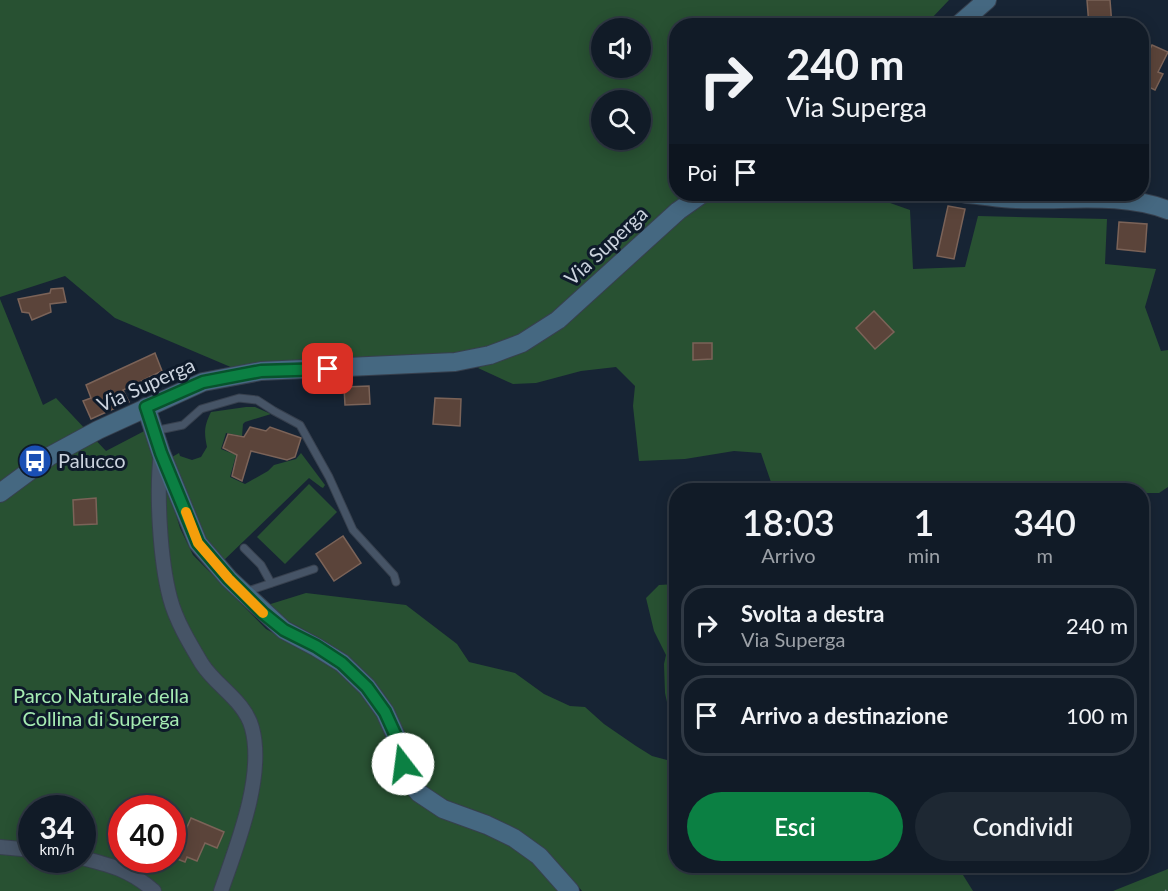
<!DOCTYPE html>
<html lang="it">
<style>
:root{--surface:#111b27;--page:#1e2833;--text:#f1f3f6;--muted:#9ca1a7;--line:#303944;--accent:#0b8043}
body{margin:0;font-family:Lato,sans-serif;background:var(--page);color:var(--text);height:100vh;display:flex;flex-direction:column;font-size:22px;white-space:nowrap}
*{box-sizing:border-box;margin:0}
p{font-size:20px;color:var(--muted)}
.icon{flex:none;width:33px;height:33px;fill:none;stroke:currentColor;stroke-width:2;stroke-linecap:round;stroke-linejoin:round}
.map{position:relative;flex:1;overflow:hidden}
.side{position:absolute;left:669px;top:483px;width:480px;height:390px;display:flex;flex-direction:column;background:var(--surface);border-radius:24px;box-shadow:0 3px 15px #0003,0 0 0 2px var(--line)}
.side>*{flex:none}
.banner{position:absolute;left:669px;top:18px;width:480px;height:183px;border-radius:24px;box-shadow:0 3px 15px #0003,0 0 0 2px var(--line);background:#111b27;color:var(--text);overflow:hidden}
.fabs{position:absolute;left:591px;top:18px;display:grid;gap:12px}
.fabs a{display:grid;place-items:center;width:60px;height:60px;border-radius:50%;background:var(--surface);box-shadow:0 3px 15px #0003,0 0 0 2px var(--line);font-size:30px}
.speed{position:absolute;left:18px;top:795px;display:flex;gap:12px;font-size:30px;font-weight:700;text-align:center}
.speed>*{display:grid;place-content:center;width:78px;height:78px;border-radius:50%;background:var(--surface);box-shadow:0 3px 15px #0003,0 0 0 2px var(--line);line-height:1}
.speed small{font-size:15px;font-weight:400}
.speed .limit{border:9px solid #d22;background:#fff;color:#111}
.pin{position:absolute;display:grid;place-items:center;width:51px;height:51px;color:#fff;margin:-26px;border-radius:12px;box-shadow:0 3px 9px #0006}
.me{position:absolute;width:66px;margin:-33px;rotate:345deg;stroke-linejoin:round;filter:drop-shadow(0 0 4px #0008)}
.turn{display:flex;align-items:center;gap:21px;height:126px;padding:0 18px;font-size:27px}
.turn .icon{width:78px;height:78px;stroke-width:2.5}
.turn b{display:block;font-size:42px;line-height:51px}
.then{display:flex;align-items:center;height:57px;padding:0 18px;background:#0003;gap:12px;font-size:22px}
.eta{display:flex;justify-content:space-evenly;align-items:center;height:102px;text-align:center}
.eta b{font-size:36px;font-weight:600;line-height:42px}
.action{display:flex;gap:12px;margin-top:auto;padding:12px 18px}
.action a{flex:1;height:69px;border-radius:36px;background:var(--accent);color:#fff;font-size:24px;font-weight:600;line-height:69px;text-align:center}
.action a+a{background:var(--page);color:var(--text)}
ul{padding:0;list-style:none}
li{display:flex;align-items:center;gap:18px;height:81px;margin:0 12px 9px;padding:0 6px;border:3px solid var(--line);border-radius:24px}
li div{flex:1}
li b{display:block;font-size:22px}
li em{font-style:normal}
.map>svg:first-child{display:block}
.green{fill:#285132;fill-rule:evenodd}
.building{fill:#5b443a;stroke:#7b6358;stroke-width:1.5}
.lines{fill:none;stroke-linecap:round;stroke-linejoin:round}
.lane-casing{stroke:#37404e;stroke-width:9}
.street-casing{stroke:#37404e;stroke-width:16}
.secondary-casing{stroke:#37404e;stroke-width:20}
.path{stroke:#6b7683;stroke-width:2;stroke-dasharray:1.5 4.5;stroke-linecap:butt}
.lane{stroke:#465466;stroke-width:7}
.street{stroke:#465466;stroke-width:14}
.secondary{stroke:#456881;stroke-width:18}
.route-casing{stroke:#07532c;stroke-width:15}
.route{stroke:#0b8043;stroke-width:10}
.slow{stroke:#f59e0b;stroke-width:10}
.labels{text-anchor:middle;stroke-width:6;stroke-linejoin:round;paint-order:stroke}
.street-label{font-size:20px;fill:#cbd3de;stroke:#0e1a2a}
.poi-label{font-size:20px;fill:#cbd3de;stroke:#0e1a2a;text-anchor:start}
.park-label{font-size:20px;fill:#a5ebb2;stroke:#0e1a2a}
</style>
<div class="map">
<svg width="1168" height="891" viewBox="0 0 1168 891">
<rect width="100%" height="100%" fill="#172434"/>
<g class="green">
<path d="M0 0H949L931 19 928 25 676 26V194H694L555 316 481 358 233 368 115 318 65 276 0 297ZM602 28H640V68H602ZM602 100H640V140H602Z"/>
<polygon points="712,194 875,194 876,198 910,210 913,269 965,267 978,216 1107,219 1105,264 1156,269 1145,307 1161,351 1168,350 1168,487 1159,493 1142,493 1142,490 771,490 772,485 761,453 734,451 685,459 639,461 633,406 635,386 616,367 581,371 536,383 513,384 478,368 553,328 699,201"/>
<path d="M0 299 43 405 56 398 106 451 152 427 162 489 168 488 180 528 193 555 266 629 312 654 337 670 361 692 377 716 387 737 399 780 413 799 440 816 510 845 533 863 559 891H0ZM32 808H82V860H32ZM122 808H172V860H122Z"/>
<path d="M246 407H255L271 414 245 422 243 424 242 436 226 433 221 449 236 455 230 477 245 484 268 471 274 465 296 459 301 453 325 485 323 488 321 487 309 478 221 563 204 541 172 457 179 453 180 456 192 460 201 457 207 447C204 433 204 426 211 412Z"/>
<polygon points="309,484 337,512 285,564 257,537"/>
<path d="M1142 548C1155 568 1146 588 1142 610Z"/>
<path d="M676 584V866H960L963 875 973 891H582C556 859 530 834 492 817 470 807 444 803 426 787 409 772 405 730 393 708 363 656 311 634 261 607L306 593 406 605 457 644 469 662 515 673 544 694 570 706 585 707 604 724 636 746 652 756 667 760 675 739 665 693 664 664 666 655 654 631 646 598 659 585Z"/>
<polygon points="1168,869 1168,891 1113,891"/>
</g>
<g class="building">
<polygon points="1087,0 1110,0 1112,26 1089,26"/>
<polygon points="1152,45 1168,52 1158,72 1163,74 1155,90 1142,84 1142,60 1144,62"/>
<polygon points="948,206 965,209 954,259 937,256"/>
<polygon points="1119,222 1147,224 1145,252 1117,249"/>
<polygon points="63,288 66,302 50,304 51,312 32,320 29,313 22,312 18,299 50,293 51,289"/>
<polygon points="874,311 894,332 875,349 856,328"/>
<polygon points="693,343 712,343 712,359 693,360"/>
<polygon points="155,353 162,371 123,390 129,402 91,419 83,401 91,398 86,385"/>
<polygon points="369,386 370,404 345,405 344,387"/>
<polygon points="435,398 461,399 460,426 433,424"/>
<polygon points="250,427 266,431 270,427 301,438 295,457 287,460 251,451 242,481 232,476 237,455 223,448 228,434 244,437"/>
<polygon points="96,498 97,524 74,525 73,500"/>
<polygon points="343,536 361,563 334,581 316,554"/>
<polygon points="191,818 224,832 217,848 205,843 197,861 187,857 185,862 172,857 172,843 178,831 184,834"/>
</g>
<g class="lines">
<defs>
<g id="lane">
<polyline points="154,431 183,425 201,409 239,398 257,400 274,411 300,425 329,477 353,530 394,575 396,582"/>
<polyline points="244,548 261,565 271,583"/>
<polyline points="245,592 314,569"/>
</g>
<g id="street">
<path d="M161 453C156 492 160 560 170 598 176 621 190 644 202 664 216 686 245 701 252 728 265 776 237 845 221 891"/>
<polyline points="0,847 32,850"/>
<path d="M82 858C113 866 130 870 154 891"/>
</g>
<g id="secondary">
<polyline points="957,26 987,0"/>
<path d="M966 194C983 195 1000 199 1016 199 1068 201 1119 192 1168 210"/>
<polyline points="146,407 161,453 198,543 229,579 284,630 316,647 342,663 367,687 385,712 395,734 406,777 419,793 443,809 487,825 514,838 539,856 570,891"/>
<polyline points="0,493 50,456 98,430 203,382 261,371 455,362 490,355 522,343 558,320 678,211 702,194"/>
</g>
</defs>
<use href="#lane" class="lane-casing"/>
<use href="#street" class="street-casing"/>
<use href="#secondary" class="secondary-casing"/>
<polyline class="path" points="1165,891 1168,890"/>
<use href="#lane" class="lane"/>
<use href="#street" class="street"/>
<use href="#secondary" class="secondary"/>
</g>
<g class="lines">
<defs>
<polyline id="route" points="328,369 261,371 203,382 146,407 161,453 198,543 229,579 263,613 284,630 316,646 342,663 367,687 385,712 395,734 403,764"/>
</defs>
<use href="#route" class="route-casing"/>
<use href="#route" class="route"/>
<polyline class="slow" points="186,512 198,543 229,579 263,613"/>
</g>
<defs>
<symbol id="bus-disc" viewBox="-11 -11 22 22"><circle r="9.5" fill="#1a4fb4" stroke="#0e1a2a"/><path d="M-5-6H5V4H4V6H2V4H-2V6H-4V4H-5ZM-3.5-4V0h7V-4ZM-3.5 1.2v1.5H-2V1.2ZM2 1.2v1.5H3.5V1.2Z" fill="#fff"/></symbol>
</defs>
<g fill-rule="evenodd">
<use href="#bus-disc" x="16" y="442" width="38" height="38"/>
</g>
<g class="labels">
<g class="street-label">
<text transform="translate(606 246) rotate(-43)" y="7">Via Superga</text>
<text transform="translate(146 385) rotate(-24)" y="7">Via Superga</text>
</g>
<g class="poi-label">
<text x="58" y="468">Palucco</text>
</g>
<g class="park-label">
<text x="101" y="703">Parco Naturale della<tspan x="101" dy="23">Collina di Superga</tspan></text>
</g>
</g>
</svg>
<div class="fabs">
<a><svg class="icon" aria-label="sound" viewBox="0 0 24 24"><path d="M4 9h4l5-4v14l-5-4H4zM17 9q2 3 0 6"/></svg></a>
<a><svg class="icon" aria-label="search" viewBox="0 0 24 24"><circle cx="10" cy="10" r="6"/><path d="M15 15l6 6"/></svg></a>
</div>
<div class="speed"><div>34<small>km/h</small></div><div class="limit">40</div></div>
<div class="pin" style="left:328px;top:369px;background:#d93025"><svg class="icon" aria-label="arrive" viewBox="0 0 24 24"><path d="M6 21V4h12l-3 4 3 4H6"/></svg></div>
<svg class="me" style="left:403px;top:764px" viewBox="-20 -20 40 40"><circle r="19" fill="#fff"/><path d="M0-13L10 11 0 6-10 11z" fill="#0b8043"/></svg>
<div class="banner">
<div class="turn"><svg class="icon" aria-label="right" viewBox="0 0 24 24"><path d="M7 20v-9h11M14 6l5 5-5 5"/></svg><div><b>240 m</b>Via Superga</div></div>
<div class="then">Poi<svg class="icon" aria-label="arrive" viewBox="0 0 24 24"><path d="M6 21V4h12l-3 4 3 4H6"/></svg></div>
</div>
<section class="side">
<div class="eta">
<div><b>18:03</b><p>Arrivo</p></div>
<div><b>1</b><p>min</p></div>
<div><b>340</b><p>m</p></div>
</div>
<ul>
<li><svg class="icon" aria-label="right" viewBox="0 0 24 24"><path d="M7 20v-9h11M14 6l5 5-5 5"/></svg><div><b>Svolta a destra</b><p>Via Superga</p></div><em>240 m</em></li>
<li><svg class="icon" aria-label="arrive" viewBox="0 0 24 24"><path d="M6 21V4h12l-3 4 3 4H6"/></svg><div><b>Arrivo a destinazione</b></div><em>100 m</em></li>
</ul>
<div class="action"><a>Esci</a><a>Condividi</a></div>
</section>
</div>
